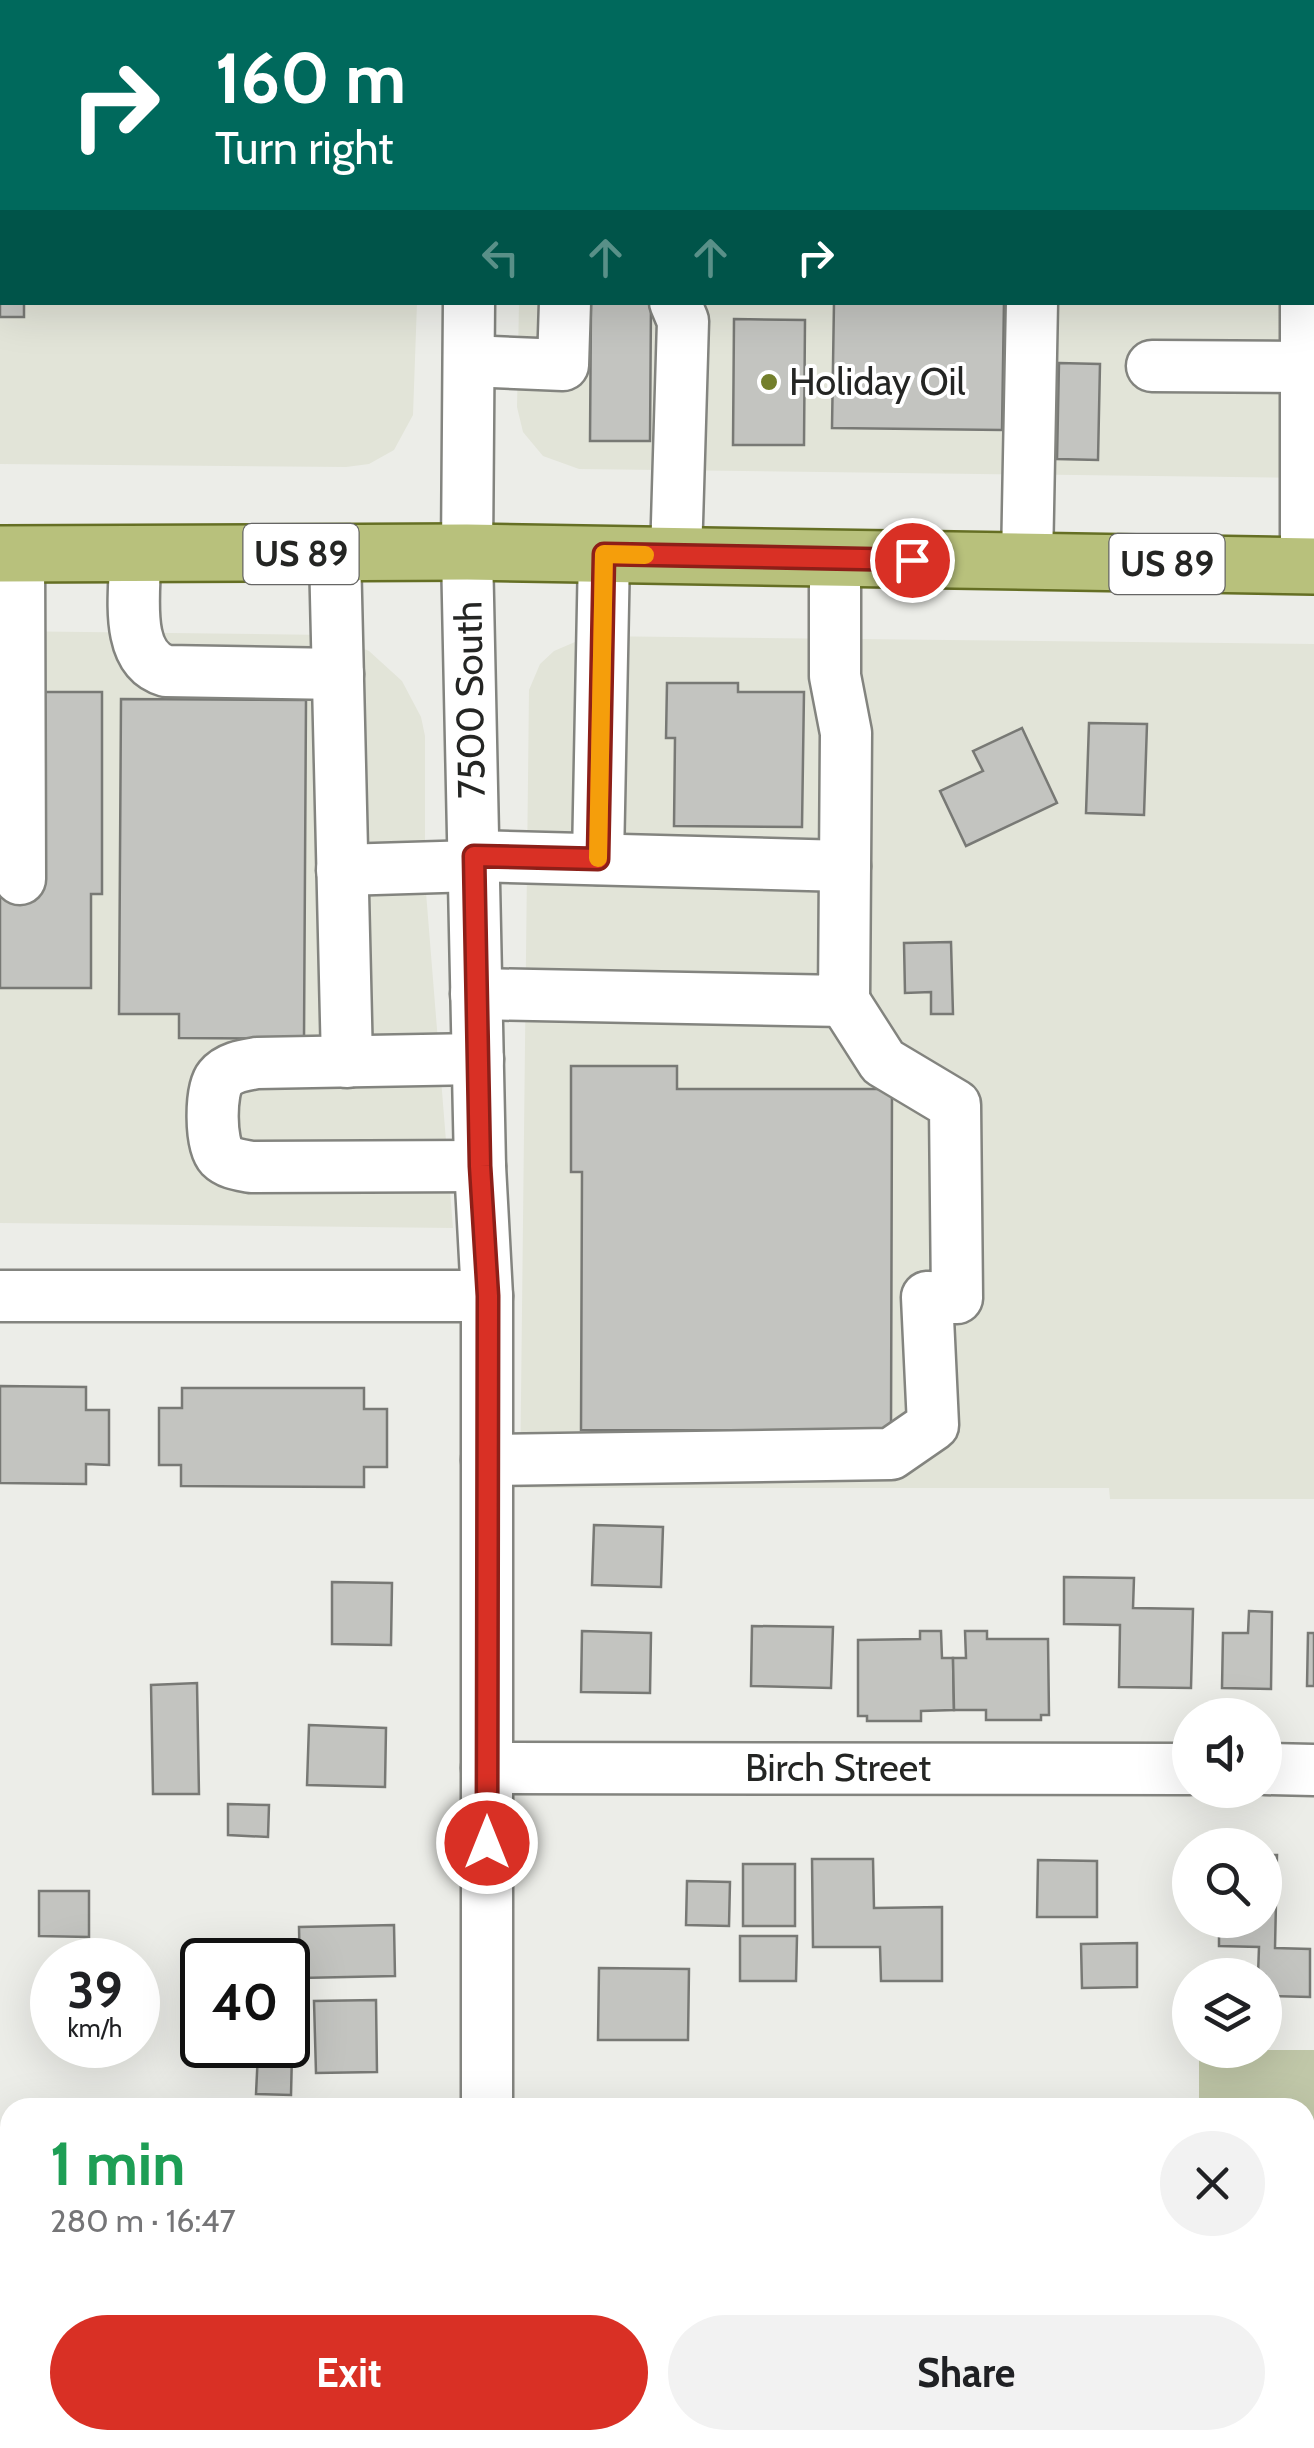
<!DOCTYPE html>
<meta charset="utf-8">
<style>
:root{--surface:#fff;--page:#f2f2f2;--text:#202124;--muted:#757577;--accent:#d93025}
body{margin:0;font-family:Cabin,sans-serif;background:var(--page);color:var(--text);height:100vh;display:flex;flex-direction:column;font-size:38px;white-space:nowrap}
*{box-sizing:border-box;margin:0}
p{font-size:32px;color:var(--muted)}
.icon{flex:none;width:55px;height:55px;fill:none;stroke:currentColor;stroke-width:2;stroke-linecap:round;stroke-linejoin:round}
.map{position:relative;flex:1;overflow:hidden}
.side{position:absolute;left:0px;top:2098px;width:1315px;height:352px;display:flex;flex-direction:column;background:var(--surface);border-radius:30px 30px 0 0;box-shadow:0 10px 40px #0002}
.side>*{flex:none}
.top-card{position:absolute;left:0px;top:0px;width:1315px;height:305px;box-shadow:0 10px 40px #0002;background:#00695c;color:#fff;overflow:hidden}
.controls{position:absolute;left:1172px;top:1698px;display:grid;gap:20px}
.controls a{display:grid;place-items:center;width:110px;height:110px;border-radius:50%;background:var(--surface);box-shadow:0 10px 40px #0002;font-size:50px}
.speed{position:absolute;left:30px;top:1938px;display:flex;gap:20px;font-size:50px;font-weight:700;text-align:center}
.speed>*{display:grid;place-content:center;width:130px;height:130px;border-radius:50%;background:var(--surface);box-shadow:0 10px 40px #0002;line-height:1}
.speed small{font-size:25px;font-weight:400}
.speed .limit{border:5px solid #111;border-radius:15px;background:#fff;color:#111}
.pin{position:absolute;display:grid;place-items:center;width:85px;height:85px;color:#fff;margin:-42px;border:5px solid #fff;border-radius:50%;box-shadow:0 2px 10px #0007}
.me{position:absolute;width:110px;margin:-55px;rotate:0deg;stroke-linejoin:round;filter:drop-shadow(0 0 8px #0008)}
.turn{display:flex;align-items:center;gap:35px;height:210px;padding:0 50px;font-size:45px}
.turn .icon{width:130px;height:130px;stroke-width:2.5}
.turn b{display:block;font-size:70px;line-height:85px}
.lanes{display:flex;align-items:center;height:95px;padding:0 50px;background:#0003;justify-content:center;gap:50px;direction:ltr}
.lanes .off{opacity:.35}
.round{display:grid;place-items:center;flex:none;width:105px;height:105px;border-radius:52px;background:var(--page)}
.headline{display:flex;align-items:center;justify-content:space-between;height:170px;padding:0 50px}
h1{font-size:60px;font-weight:700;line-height:75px;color:#1e9e55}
.primary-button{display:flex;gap:20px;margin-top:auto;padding:20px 50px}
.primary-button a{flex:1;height:115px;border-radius:60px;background:var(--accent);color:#fff;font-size:40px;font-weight:700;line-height:115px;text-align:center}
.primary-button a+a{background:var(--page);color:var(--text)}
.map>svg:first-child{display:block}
.built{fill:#e2e4d8}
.green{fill:#c0c7a8}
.building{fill:#c3c4c0;stroke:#787975;stroke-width:2.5}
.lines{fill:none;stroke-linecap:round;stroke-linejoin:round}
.minor-casing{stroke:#83847f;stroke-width:55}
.major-casing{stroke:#656f24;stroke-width:60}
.minor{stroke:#fff;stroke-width:50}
.major{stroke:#b8c17c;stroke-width:55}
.route-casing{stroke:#8d1f18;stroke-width:25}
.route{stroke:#d93025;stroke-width:18}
.slow{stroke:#f59e0b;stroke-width:18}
.poi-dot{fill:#737f2c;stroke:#fff;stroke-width:4}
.labels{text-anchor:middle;stroke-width:8;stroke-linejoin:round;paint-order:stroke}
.shield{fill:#fff;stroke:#666665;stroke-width:2.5}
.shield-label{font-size:35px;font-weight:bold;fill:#242523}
.poi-label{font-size:38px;fill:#242523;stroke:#fff;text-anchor:start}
.street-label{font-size:38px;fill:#242523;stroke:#fff}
</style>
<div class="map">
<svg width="1314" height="2448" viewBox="0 0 1314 2448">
<rect width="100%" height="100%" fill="#ecede8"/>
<g class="built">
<polygon points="0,0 424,0 2,2 2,302 417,303 413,415 394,450 369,464 346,467 0,464"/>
<polygon points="1312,157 1314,478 579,469 543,456 523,432 517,407 519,303 1312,302"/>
<polygon points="0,631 328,635 369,651 402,681 421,717 425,736 425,880 453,1228 0,1223"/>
<polygon points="589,636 1314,644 1314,1499 1110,1499 1109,1488 520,1488 529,690 540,664 554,651"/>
</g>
<polygon class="green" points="1199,2050 1314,2050 1314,2448 1198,2448 1198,2440 1305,2440 1305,2108 1199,2107"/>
<g class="building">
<polygon points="0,0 139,0 2,2 2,302 24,302 24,317 0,317"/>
<polygon points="591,302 651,303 650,441 590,441"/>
<polygon points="834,302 1004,302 1002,430 832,428"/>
<polygon points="734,319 805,320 804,445 733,445"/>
<polygon points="1059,363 1100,364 1098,460 1057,459"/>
<polygon points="667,683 738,683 738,692 804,692 802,827 674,826 675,738 666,738"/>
<polygon points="39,692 102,692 102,894 91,894 91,988 0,988 0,892"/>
<polygon points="121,699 306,700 304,1039 179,1038 179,1014 119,1014"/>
<polygon points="1089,723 1147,724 1144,815 1086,813"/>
<polygon points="1022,728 1057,803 966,846 940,791 983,771 973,751"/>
<polygon points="951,942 953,1014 931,1014 931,992 905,993 904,943"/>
<polygon points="571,1066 677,1066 677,1089 892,1089 891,1431 581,1430 582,1172 571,1172"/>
<polygon points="0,1386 86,1387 86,1410 109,1410 109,1465 86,1464 86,1484 0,1483"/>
<polygon points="182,1388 364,1388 364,1409 387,1409 387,1467 364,1467 364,1487 181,1486 181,1465 159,1465 159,1408 182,1408"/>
<polygon points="594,1525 663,1527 661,1587 592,1585"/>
<polygon points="1064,1577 1134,1578 1133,1608 1193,1609 1191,1688 1119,1687 1120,1625 1064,1624"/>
<polygon points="332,1582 392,1583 391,1645 332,1644"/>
<polygon points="1249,1611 1272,1612 1271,1689 1222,1688 1223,1633 1248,1633"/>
<polygon points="752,1626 833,1627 831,1688 751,1686"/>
<polygon points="582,1631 651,1633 650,1693 581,1692"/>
<polygon points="920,1631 941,1631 942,1658 953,1658 954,1710 921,1711 921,1721 867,1721 867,1716 858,1716 858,1640 920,1639"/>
<polygon points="965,1631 987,1631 987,1639 1048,1639 1049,1715 1041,1715 1041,1720 986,1720 986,1710 954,1710 953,1658 966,1658"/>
<polygon points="1308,1633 1314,1633 1314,1686 1307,1686"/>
<polygon points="197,1683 199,1794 153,1794 151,1685"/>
<polygon points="309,1725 386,1728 385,1787 307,1785"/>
<polygon points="228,1804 269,1805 268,1837 228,1835"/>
<polygon points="1265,1855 1277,1855 1275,1948 1310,1949 1310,1997 1265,1996 1265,1975 1258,1975 1259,1947 1219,1946 1219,1920 1265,1920"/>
<polygon points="812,1859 873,1859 874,1908 942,1907 942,1981 881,1981 880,1947 813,1947"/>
<polygon points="1038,1860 1097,1861 1097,1917 1037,1917"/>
<rect x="743" y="1864" width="52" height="62"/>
<polygon points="687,1881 730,1882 729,1926 686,1925"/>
<polygon points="39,1891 89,1891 89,1937 39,1936"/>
<polygon points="394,1925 395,1976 300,1978 299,1927"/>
<polygon points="740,1936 797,1936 796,1981 740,1981"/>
<polygon points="1137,1943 1137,1987 1082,1988 1081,1944"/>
<polygon points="599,1968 689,1969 688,2040 598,2040"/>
<polygon points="376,2000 377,2072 316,2073 314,2001"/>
<polygon points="258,2052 292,2053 291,2095 256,2094"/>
<polygon points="1305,2141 1314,2142 1314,2198 1305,2198"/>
<polygon points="2,2380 10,2381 10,2440 68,2440 68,2448 2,2448"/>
<rect x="331" y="2440" width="56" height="8"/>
<rect x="614" y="2440" width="433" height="8"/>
</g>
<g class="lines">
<defs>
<g id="minor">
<polyline points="1003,0 1003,2"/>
<polyline points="1306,0 1306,2"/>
<polyline points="472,2 472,0"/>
<polyline points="469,302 467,552 480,1166 487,1296 487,2108"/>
<polyline points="675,302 683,321 676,556"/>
<polyline points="1306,302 1306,566"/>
<polyline points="469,361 563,365 565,302"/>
<polyline points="1152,366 1306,367"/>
<polyline points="19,554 20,879"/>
<path d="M135 554C136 589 122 658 166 671L338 674"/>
<polyline points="335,554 347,1062"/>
<polyline points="1027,562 1032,302"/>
<polyline points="474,856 845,866"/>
<polyline points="598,859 604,554"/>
<polyline points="342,870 474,866"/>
<polyline points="476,994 844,1001 846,733 835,676 835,558"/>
<path d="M478 1059 257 1063C245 1065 229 1067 220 1078 210 1090 210 1144 221 1156 229 1164 241 1165 251 1167L480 1166"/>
<polyline points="0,1296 487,1296"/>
<polyline points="487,1460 891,1454 933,1425 927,1297 957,1298 955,1105 883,1062 844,1001"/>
<polyline points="487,1768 1190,1769"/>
<polyline points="1265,1769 1314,1770"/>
<polyline points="1137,2440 1137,2448"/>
<polyline points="485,2448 485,2440"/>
</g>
<polyline id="major" points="0,554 467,552 1314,566"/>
</defs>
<use href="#minor" class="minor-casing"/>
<use href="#major" class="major-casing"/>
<use href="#minor" class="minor"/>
<use href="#major" class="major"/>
</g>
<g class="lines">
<defs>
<polyline id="route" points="487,1843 488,1296 480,1166 474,856 598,859 604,554 912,560"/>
</defs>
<use href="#route" class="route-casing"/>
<use href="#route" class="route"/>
<polyline class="slow" points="598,858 604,554 645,555"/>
</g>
<circle class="poi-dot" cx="769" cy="382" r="10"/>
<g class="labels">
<g class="shield">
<rect x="243.5" y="524" width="115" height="60" rx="8"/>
<rect x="1109.5" y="534" width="115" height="60" rx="8"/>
</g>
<g class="shield-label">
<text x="301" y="566">US 89</text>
<text x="1167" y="576">US 89</text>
</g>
<g class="poi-label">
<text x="789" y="395">Holiday Oil</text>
</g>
<g class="street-label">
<text transform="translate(470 700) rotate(-91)" y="13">7500 South</text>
<text x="838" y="1781">Birch Street</text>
</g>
</g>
</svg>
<div class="controls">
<a><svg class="icon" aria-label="sound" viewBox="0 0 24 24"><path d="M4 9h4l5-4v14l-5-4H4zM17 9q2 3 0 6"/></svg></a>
<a><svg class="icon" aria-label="search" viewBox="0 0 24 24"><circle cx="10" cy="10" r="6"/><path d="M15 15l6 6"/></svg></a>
<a><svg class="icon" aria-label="layers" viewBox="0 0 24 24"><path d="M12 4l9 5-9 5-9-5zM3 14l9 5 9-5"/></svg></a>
</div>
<div class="speed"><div>39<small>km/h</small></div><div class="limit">40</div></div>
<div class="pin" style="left:912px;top:560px;background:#d93025"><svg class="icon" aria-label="arrive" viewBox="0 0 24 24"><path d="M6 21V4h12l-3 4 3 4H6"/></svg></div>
<svg class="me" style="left:487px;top:1843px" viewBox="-20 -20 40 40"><circle r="17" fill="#d93025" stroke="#fff" stroke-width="3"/><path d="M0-11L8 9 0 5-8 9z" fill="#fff"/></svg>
<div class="top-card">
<div class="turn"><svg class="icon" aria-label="right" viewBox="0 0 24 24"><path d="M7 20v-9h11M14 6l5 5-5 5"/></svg><div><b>160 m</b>Turn right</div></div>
<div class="lanes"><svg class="icon off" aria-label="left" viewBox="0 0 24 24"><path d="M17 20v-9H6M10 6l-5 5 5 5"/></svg><svg class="icon off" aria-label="ahead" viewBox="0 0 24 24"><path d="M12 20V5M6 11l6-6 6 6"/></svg><svg class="icon off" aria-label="ahead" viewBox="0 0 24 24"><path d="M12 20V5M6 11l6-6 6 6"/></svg><svg class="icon" aria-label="right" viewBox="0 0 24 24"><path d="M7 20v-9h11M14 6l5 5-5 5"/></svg></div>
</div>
<section class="side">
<div class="headline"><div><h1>1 min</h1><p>280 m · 16:47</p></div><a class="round"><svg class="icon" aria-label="close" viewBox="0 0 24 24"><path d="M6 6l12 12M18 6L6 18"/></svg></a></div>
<div class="primary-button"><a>Exit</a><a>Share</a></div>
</section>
</div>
